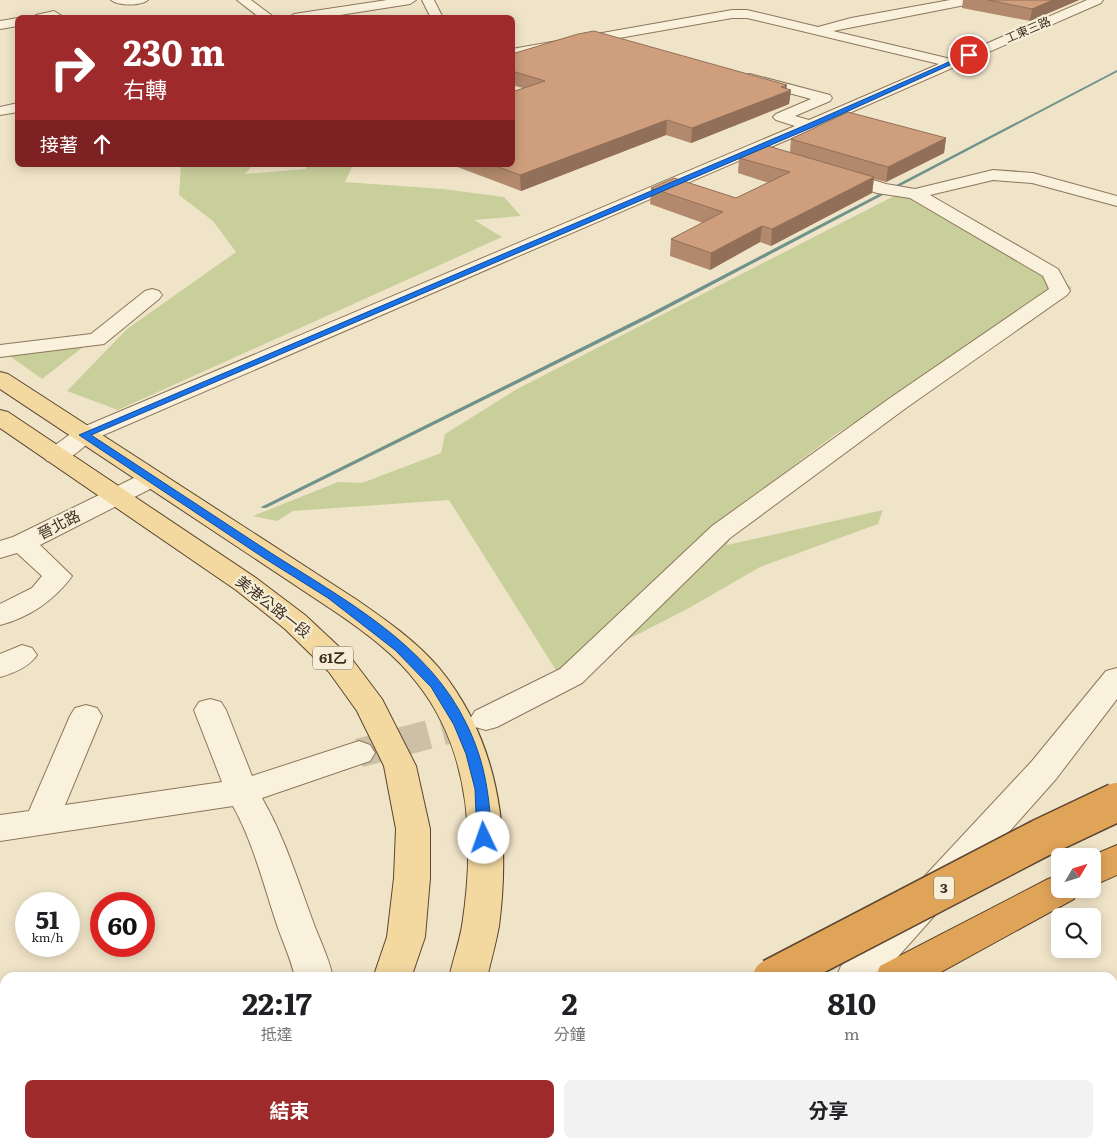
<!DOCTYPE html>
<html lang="zh-TW">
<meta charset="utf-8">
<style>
:root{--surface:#fff;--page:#f2f2f2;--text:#202124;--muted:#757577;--accent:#9e2a2b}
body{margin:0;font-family:Literata,"Noto Sans TC",serif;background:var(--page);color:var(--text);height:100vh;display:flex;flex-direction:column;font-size:19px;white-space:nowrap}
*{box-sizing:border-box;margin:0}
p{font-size:16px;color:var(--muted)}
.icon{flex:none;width:28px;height:28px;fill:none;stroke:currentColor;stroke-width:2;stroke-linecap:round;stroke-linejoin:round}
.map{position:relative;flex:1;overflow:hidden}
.sheet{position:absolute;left:0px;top:972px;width:1118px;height:176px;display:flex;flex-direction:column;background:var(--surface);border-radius:15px 15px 0 0;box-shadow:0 2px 12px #0003}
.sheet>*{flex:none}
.guide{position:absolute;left:15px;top:15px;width:500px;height:152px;border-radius:8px;box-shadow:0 2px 12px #0003;background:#9e2a2b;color:#fff;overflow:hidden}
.needle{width:32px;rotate:52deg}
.fabs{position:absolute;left:1051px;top:848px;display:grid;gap:10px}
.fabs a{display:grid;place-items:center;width:50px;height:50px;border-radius:8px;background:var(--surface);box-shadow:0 2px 12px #0003;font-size:25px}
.speed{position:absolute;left:15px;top:892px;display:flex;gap:10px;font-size:25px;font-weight:700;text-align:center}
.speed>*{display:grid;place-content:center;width:65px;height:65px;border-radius:50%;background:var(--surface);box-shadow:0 2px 12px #0003;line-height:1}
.speed small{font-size:12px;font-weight:400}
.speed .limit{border:8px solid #d22;background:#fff;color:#111}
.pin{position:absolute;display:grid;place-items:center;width:42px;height:42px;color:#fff;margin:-21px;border:2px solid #fff;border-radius:50%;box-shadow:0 1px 5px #0007}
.me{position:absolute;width:55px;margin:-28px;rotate:357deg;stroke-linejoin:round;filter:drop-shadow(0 0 4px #0008)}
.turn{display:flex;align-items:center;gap:18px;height:105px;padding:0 25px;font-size:22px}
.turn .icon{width:65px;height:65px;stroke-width:2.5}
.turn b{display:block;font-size:35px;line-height:42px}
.then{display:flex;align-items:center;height:48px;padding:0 25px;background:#0003;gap:10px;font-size:19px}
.eta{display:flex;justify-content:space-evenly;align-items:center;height:85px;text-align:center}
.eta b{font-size:30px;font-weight:700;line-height:35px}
.action{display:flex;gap:10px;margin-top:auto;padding:10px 25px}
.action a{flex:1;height:58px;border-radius:8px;background:var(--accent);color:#fff;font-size:20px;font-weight:700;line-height:58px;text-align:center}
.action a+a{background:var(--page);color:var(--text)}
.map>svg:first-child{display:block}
.green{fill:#c9cf9b}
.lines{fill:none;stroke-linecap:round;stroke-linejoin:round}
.stream{fill:#6f938a;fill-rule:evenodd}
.minor-tunnel{stroke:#ccc0a6;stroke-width:29;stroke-dasharray:29 14;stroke-linecap:butt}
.minor-casing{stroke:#8d765c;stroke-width:2}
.major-casing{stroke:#5b4430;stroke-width:2}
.highway-casing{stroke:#5b4430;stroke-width:2}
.minor{fill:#faf1dc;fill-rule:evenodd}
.major{fill:#f3d9a0;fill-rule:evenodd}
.highway{fill:#e0a458;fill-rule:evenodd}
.highway-bridge-casing{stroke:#5b4430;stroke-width:41;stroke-linecap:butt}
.highway-bridge{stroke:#e0a458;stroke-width:38}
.wall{fill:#b2896c}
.shaded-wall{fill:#916f58}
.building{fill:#cf9f7d;stroke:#916f58}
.route{fill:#1a73e8;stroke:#114b97}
.labels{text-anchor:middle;stroke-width:4.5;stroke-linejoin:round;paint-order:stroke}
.far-street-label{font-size:12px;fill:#3d2e20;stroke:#f7eed8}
.shield{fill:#f7eed8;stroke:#756857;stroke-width:1}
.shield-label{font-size:14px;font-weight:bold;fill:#3d2e20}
.street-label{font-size:15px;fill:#3d2e20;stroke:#f7eed8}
</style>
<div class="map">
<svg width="1117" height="1148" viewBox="0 0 1117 1148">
<rect width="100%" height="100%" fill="#f0e4c8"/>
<g class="green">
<polygon points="181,165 253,165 245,174 306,169 307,165 353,165 345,182 443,189 504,197 521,216 474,220 502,237 118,410 67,391 127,329 236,252 213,221 179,195"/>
<polygon points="913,193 1032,256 1072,288 836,434 746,501 727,545 883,510 878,524 760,567 689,608 559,675 449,500 293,511 277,521 253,516 338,482 362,483 441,453 445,434 517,389 898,194"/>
<polygon points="101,333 42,379 0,349"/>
</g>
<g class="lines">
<polygon class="stream" points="1117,70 1117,72 651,317 266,508 262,508 261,507 647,315"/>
<polyline class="minor-tunnel" points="359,753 480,721"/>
<defs>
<g id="minor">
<path d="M111 0H148C141 6 118 6 111 0Z"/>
<polygon points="237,0 251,0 275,18 260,18"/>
<polygon points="387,0 416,0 410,4 321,18 288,18 294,14"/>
<polygon points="422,0 434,0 443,18 431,18"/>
<path d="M950 0H976L970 4 833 31 951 59 1087 0H1103L1101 3 815 128 92 440C78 451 66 466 47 461L44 456 47 451 76 430 795 126 776 120 773 117 776 114 811 99 745 81 743 78 745 75 750 74 830 95 832 98 830 101 795 116 809 120 939 64 747 18H732L512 57V49L732 10H747L818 27 851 18Z"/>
<polygon points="54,11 65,18 34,18 36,15"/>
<polygon points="18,18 18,26 0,29 0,21"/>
<polygon points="18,103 18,112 0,115 0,107"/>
<polygon points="838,169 886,184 915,189 993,170 1033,173 1117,196 1117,206 1032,183 993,180 930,195 1058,269 1070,291 1067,295 906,408 730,538 582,683 497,727 486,730 475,727 470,719 475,711 560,669 712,526 890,398 1049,289 1043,276 910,198 877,193 832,178 830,174 832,170"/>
<polygon points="152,289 159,291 162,295 159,299 104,344 0,357 0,345 91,334 145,291"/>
<path d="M151 472 160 474 163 479 160 484 40 545 72 576C55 600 28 618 0 625V604L32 588 42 576 17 553 0 558V541L13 537 142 474Z"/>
<path d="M22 645 32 648 37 655C29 667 14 673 0 677V654Z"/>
<polygon points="1117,668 1117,699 1056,779 879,978 836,978 841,966 1032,761 1106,671"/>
<path d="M210 699 221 702 226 710 252 776 359 741 370 745 375 753 370 761 262 798C284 836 297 878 312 919 319 939 329 957 333 978H295C291 958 282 941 276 922 263 883 253 842 233 806L0 841V815L29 811 70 716 75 708 86 705 97 708 102 716 65 805 222 782 194 710 199 702Z"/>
<polygon points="192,1144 236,1144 235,1148 190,1148"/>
<polygon points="685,1144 730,1144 729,1148 683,1148"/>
</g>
<g id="major">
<path d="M0 372 8 374 357 600C386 620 416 641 439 668 499 741 511 834 499 926 496 943 491 960 487 978H449C453 960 459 943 462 926 475 843 471 751 417 683 396 655 366 633 337 613L0 389Z"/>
<polygon points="0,410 8,412 256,578 305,615 351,658 382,699 416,766 430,829 430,878 425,937 411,978 373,978 387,937 394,878 396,829 384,766 357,711 329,672 285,629 236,590 0,428"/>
<polygon points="283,1144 327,1144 326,1148 281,1148"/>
<polygon points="371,1144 414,1144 413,1148 369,1148"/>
</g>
<g id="highway">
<polygon points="1117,845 1117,875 1092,886 1092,856 1091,856"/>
<polygon points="1060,875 1060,889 1079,889 1074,899 930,978 875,978 880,966 1048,879"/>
<polygon points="441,1144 489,1144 488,1148 439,1148"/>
<polygon points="566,1144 615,1144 614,1148 564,1148"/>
</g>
</defs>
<use href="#minor" class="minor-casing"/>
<use href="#major" class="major-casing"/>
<use href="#highway" class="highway-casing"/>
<use href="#minor" class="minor"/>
<use href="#major" class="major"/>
<use href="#highway" class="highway"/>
<defs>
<polyline id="highway-bridge" points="772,978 1041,838 1117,802"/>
</defs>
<use href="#highway-bridge" class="highway-bridge-casing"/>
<use href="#highway-bridge" class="highway-bridge"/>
</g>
<g class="wall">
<polygon points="963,0 1079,0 1030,21 962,8"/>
<polygon points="512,54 786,89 791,90 789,104 691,143 666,135 521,191 452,165 512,165 523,88 512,85"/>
<polygon points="946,138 944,153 886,182 874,179 872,193 771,246 760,242 710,270 670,256 671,239 703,223 650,204 651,188 736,198 769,183 738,173 739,158 790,152 791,139"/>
</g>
<g class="shaded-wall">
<polygon points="1053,0 1079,0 1030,21 1032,9"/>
<polygon points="787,85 786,92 791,90 789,104 691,143 692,128"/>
<polygon points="667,120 666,135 521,191 520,175"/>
<polygon points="946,138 944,153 886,182 888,167"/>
<polygon points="874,177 872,193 771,246 772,229"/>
<polygon points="762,226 760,242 710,270 711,253"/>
</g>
<g class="building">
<polygon points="988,0 1053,0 1032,9"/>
<polygon points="594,31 787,85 781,87 791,90 692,128 667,120 520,175 493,165 512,165 512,92 545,81 512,71 512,54 578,34"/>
<polygon points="848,112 946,138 888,167 791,139"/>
<polygon points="768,146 874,177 772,229 762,226 711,253 671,239 723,212 651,188 674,178 736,198 790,172 739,158"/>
</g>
<path class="route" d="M967 54 972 55 813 127 91 435C151 474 211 514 271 553 343 599 429 644 467 725 486 764 489 796 492 838L490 842 484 844 479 842 477 838 475 789 466 754 454 725 431 687 395 650 328 598 264 558 79 435 808 124Z"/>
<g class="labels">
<g class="far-street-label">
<text transform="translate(1028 30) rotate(-23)" y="4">工東三路</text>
</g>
<g class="shield">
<rect x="313" y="646.5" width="40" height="23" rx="4"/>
<rect x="934" y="876.5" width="20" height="23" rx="4"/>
</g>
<g class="shield-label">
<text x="333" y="663">61乙</text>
<text x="944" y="893">3</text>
</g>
<g class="street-label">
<text transform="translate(59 525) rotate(-27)" y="5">晉北路</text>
<text transform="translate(273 607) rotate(38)" y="5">美港公路一段</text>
</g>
</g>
</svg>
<div class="fabs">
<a><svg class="needle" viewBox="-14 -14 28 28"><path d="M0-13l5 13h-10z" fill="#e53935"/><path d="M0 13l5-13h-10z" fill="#757577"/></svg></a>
<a><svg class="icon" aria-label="search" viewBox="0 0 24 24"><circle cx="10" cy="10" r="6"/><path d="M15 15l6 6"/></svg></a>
</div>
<div class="speed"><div>51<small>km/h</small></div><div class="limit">60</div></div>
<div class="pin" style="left:969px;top:55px;background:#d93025"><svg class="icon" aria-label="arrive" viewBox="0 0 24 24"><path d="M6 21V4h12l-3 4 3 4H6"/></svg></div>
<svg class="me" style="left:484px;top:838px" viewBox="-20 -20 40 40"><circle r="19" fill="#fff"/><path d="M0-13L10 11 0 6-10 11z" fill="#1a73e8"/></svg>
<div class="guide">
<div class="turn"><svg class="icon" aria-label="right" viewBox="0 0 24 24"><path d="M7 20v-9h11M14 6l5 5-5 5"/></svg><div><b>230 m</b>右轉</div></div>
<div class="then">接著<svg class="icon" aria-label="ahead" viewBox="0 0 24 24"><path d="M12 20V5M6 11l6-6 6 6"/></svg></div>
</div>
<section class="sheet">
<div class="eta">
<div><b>22:17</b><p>抵達</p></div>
<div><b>2</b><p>分鐘</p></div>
<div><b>810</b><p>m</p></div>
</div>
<div class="action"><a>結束</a><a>分享</a></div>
</section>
</div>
